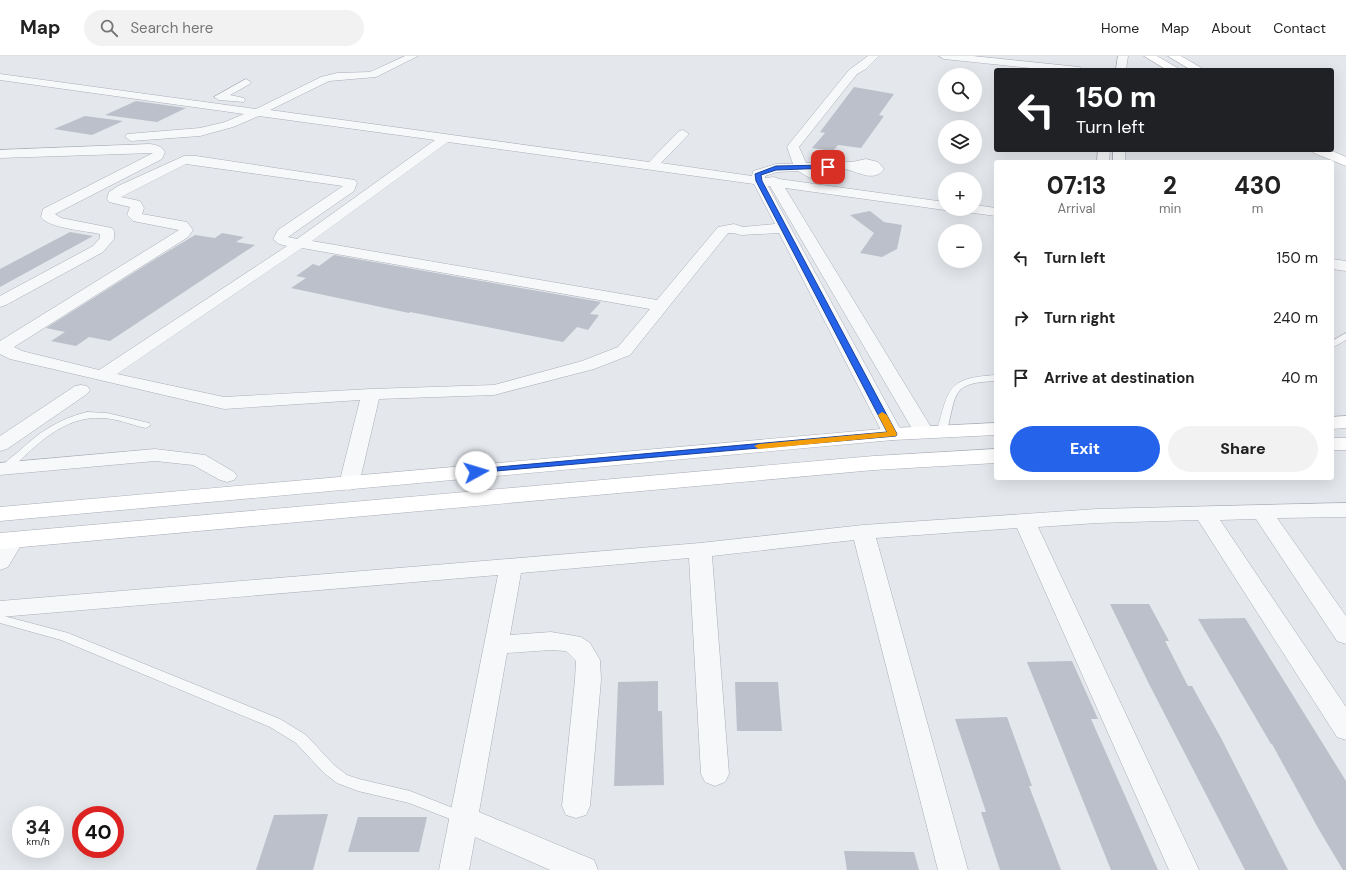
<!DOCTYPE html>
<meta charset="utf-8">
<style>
:root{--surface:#fff;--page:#f2f2f2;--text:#222;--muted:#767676;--line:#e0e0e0;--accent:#2563eb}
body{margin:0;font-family:"DM Sans",sans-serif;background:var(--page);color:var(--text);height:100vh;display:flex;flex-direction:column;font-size:15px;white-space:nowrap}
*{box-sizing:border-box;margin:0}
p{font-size:13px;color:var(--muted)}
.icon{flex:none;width:22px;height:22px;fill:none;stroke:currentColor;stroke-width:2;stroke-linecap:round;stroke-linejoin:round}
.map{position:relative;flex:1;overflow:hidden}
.sheet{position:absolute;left:994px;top:104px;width:340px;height:320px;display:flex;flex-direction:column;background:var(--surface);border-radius:4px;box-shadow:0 4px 16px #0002}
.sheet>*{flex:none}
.banner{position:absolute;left:994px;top:12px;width:340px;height:84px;border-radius:4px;box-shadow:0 4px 16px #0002;background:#202124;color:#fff;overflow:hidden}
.fabs{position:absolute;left:938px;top:12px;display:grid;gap:8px}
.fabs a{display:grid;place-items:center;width:44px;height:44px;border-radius:50%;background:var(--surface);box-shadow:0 4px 16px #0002;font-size:20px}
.speed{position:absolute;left:12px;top:750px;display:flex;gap:8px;font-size:20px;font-weight:700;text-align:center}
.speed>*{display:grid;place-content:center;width:52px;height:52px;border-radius:50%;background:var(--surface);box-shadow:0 4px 16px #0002;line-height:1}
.speed small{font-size:10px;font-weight:400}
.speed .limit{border:6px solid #d22;background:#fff;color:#111}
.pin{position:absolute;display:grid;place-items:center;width:34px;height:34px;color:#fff;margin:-17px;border-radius:8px;box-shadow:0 2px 6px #0006}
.me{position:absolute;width:44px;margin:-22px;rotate:84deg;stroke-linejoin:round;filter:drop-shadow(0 0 3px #0008)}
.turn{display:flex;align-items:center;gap:14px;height:84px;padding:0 16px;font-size:18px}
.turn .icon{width:52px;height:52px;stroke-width:2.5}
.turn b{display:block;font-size:28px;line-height:34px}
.eta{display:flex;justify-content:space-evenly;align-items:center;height:68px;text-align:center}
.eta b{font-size:24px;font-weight:800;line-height:28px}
.cta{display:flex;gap:8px;margin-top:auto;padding:8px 16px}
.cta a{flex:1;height:46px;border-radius:24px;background:var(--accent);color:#fff;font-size:16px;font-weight:800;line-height:46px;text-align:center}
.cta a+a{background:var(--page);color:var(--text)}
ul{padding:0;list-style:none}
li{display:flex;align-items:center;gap:12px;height:60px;padding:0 16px}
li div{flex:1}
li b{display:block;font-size:15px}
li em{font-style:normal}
header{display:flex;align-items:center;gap:24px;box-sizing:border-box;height:56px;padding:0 20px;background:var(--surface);border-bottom:1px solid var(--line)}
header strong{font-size:19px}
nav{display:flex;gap:22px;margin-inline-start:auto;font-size:14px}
.search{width:280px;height:36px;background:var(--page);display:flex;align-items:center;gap:10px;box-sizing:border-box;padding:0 14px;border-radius:22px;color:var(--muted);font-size:15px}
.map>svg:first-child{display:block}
.building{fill:#bbc0ca}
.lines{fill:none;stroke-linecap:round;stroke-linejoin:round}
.lane-casing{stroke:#a9aeb7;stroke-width:1}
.street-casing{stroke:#a9aeb7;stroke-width:1}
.secondary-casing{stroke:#a9aeb7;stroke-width:1}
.lane{fill:#f7f8fa;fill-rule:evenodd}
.street{fill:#f7f8fa;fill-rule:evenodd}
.secondary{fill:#fff;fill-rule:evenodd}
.route{fill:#2563eb;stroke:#184099}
.slow{fill:#f59e0b}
</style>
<header>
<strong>Map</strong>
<div class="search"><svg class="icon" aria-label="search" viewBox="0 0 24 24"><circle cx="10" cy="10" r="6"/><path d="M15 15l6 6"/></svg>Search here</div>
<nav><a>Home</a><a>Map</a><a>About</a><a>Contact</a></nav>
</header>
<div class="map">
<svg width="1346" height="814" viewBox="0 0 1346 814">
<rect width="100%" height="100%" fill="#e4e7ec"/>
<g class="building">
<polygon points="854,31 894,38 879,59 884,60 861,92 838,89 833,95 812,92 825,77 820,76"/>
<polygon points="136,45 172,50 186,52 157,66 105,59"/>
<polygon points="85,60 123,65 92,79 54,73"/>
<polygon points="870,155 884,166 902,169 897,193 882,201 860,197 874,177 850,159"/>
<polygon points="70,176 93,180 0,231 0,213"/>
<polygon points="222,177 244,181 236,186 255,189 110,285 89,281 76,290 51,285 65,276 46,272 157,202 195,179 215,182"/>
<polygon points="334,199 601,246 590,258 599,259 588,274 577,271 563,286 410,256 409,257 291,232 306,222 296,220 313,208 319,210"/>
<polygon points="1110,548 1149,548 1169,585 1165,585 1188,630 1192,630 1221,682 1288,814 1245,814 1148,626"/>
<polygon points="1245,562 1346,725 1346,814 1343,814 1318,772 1272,688 1271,688 1198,563"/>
<polygon points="1072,605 1098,663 1091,663 1158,814 1111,814 1027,606"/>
<polygon points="658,625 658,655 662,655 664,729 614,730 618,626"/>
<polygon points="735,626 778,626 782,675 737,675"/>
<polygon points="1007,661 1032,730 1029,730 1061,814 1000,814 981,756 986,756 955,663"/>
<polygon points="328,758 313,814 256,814 274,759"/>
<polygon points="358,761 427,761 419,796 348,796"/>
<polygon points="844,795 914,796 919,814 847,814"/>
</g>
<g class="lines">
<defs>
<g id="lane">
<polygon points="1346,277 1346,284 1332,292 1332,285"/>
<path d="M996 319V325C951 327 957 336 947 375L945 377H939L937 375C949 332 947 322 996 319Z"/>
<path d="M87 356 107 357 149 367 151 369 146 372C131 369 116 362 101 362 63 360 35 390 10 414L6 415 1 412C5 406 11 401 17 397 38 377 58 363 87 356Z"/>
<polygon points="0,559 68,577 280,663 306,679 334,709 347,719 359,723 410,735 468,758 470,762 468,766 463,768 409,747 358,735 337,727 324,717 296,687 270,671 61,584 0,567"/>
</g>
<g id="street">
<path d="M405 0H418L376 21 329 25 270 54 649 106 679 75 683 74 689 78 661 107 752 120 753 115 776 108H793L787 91 789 88 849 14 868 0H879L866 13 857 18 799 91 806 107 852 106 866 103 878 106 884 113C875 126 860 117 849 114 841 112 823 115 814 115L816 118 810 122 798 115 777 116 765 120V122L774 121 779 123 945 146V153H949L945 154 785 132 934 376 931 380 924 382 917 380 914 376 770 130H768L903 378 900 382 893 384 886 382 883 378 779 177 741 179 733 177H728L630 299 594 313 494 339 379 343 359 428 356 432 349 434 342 432 339 428 360 344 224 353 10 303 0 298V285L179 174 133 165 127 159 130 151 109 146 107 143 109 136 118 130 184 100H196L355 124 357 127 354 135 288 181 297 183 435 84 259 60 233 71 200 80 131 85 125 81 127 78 200 72 225 66 244 58 0 24V18L256 53 321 21 337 17 370 16ZM448 86 754 128 775 168 743 171 734 168 718 171 657 244 312 185ZM186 108 343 130 278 174 273 183 279 188 287 190 99 314 22 295 14 291 188 181 193 174 187 166 142 158 144 152 140 145 121 141ZM302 192 650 253 618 291 582 305 494 329 371 333 224 341 117 318Z"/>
<polygon points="939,0 973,0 1079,11 1084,14 1050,14 944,3"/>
<polygon points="1118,0 1128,0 1126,14 1116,14"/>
<polygon points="246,23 251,26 250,28 230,39 244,42 245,44 244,46 219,44 214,41"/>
<path d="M150 88C157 89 161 90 165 96L162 103 55 158 61 162 112 172 114 175V183L103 196 6 249 0 251V240L93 190 100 182V178C87 175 48 172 41 161L43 153 153 97 0 102V94Z"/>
<polygon points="1098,94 1110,94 1109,106 1097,106"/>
<rect x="1113" y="94" width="12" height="12"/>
<polygon points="975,149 996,152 996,160 966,156 964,153 975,153"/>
<polygon points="1332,203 1346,205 1346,215 1332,213"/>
<polygon points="81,329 87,330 90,334 87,338 7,393 0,395 0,380 75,330"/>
<polygon points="155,393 205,399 234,416 237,420 234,424 227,426 220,424 193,409 155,405 0,419 0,407"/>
<polygon points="1346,447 1346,461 1277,462 1346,560 1346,588 1337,585 1256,463 1220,464 1346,651 1346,684 1337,681 1198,464 1097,467 1038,471 1199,814 1169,814 1017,472 876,482 968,814 938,814 854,484 712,500 729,718 725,726 715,730 705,726 701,718 689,502 521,517 510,579 551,576 581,581 590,587 600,604 601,624 590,750 586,759 576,762 566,759 562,750 575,624 576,605 566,595 551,594 507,597 479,756 594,804 598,814 550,814 475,781 469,814 439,814 498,519 0,561 0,545 700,487 863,469 1097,453"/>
<polygon points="13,477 21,479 24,484 8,511 0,514 0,487 5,479"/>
</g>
<g id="secondary">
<polygon points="1144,0 1157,0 1181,14 1167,14"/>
<polygon points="1168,0 1181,0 1205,14 1191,14"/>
<polygon points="1312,94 1330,94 1346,101 1346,110 1314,97"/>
<polygon points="1346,360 1346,372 1332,373 1332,361"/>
<polygon points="996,367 996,379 893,384 0,465 0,451 893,372"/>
<rect x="1332" y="382" width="14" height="12"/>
<polygon points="996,393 996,407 874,414 0,493 0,477 874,400"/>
</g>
</defs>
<use href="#lane" class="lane-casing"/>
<use href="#street" class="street-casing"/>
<use href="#secondary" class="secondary-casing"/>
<use href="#lane" class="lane"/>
<use href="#street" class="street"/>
<use href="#secondary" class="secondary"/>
</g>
<polygon class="route" points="828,109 830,112 776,114 761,119 762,125 897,378 896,380 473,417 471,416 476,413 887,376 756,125 755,118 776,110"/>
<polygon class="slow" points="882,356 887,359 897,378 896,380 759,393 754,390 759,388 887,376 878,359"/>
</svg>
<div class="fabs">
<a><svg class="icon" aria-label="search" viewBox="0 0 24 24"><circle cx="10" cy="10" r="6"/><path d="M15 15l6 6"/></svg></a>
<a><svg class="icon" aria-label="layers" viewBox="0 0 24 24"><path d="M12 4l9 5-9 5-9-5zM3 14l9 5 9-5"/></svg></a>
<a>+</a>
<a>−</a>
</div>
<div class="speed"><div>34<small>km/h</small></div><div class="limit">40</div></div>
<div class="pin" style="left:828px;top:111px;background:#d93025"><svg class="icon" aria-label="arrive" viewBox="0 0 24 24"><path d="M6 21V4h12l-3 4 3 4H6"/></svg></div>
<svg class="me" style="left:476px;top:416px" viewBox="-20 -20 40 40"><circle r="19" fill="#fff"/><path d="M0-13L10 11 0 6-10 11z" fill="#2563eb"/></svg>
<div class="banner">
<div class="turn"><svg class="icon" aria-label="left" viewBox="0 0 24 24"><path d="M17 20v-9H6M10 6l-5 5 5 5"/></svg><div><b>150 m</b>Turn left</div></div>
</div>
<section class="sheet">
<div class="eta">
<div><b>07:13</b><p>Arrival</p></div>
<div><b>2</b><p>min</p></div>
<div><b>430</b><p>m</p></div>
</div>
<ul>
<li><svg class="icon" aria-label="left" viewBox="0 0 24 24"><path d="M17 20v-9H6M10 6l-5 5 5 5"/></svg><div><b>Turn left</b></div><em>150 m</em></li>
<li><svg class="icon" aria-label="right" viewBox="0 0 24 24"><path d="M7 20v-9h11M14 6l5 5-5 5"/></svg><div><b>Turn right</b></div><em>240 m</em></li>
<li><svg class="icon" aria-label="arrive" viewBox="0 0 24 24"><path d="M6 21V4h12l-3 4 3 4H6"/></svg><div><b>Arrive at destination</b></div><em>40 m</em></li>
</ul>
<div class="cta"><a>Exit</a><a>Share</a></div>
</section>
</div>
